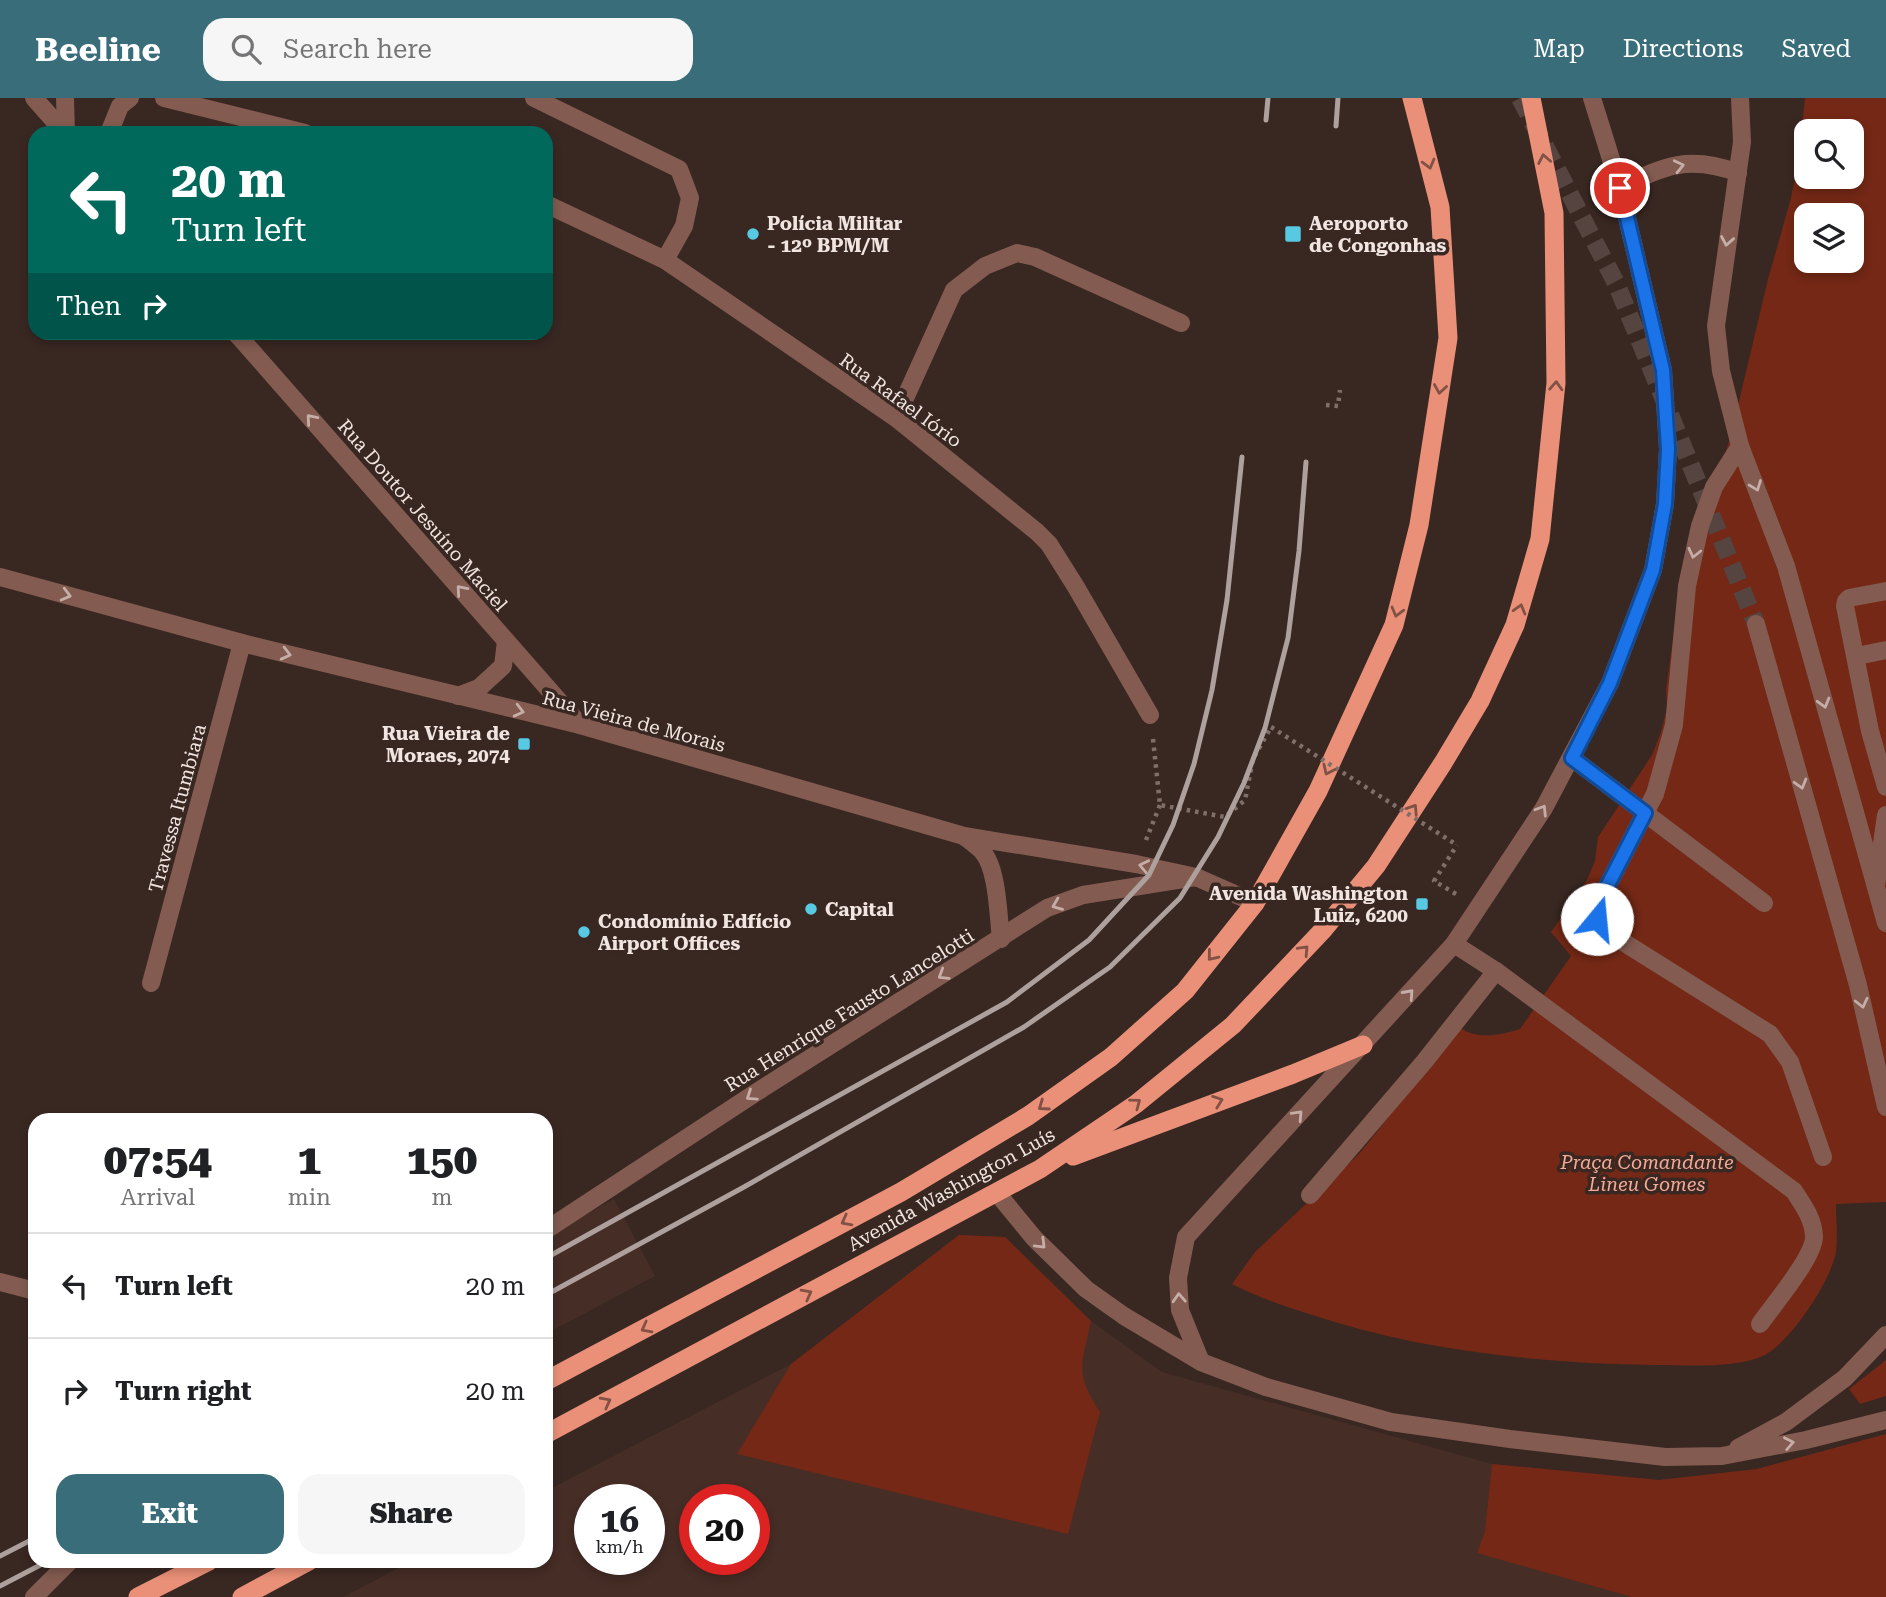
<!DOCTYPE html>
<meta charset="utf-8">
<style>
:root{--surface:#fff;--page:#f6f6f6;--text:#202124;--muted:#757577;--line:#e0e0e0;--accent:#396d7a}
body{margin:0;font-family:"Roboto Serif",serif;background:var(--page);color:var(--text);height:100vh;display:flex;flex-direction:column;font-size:26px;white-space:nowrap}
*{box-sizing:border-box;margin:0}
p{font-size:23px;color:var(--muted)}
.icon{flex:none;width:38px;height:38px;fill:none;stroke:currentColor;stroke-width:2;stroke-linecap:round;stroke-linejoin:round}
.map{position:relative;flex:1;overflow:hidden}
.panel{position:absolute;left:28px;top:1015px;width:525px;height:455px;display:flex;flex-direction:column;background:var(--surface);border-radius:21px;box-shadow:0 4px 10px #0003}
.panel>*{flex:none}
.banner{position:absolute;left:28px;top:28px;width:525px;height:214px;border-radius:21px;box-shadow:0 4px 10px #0003;background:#00695c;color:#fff;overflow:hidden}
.buttons{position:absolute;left:1794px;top:21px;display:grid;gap:14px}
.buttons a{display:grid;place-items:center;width:70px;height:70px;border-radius:14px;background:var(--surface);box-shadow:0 4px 10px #0003;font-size:35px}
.speed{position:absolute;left:574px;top:1386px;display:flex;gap:14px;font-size:35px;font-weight:700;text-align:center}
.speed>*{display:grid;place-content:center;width:91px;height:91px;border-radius:50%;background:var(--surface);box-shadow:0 4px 10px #0003;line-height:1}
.speed small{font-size:18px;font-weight:400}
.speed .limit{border:10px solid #d22;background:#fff;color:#111}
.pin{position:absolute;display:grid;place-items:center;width:60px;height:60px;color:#fff;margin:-30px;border:4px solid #fff;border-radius:50%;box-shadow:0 2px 7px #0007}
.me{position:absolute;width:77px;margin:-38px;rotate:17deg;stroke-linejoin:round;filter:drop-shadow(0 0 5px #0008)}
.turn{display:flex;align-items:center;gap:24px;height:147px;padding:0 28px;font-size:32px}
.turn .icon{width:91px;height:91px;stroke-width:2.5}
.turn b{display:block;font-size:49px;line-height:60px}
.then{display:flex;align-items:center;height:66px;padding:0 28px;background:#0003;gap:14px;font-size:26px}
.eta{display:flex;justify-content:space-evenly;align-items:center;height:119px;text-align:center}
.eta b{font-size:42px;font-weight:800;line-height:49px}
.primary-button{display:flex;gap:14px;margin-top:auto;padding:14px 28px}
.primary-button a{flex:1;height:80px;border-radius:21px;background:var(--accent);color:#fff;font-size:28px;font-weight:800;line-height:80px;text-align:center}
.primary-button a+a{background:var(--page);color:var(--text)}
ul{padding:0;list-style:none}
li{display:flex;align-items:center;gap:21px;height:105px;padding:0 28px;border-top:2px solid var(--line)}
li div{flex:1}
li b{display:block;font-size:26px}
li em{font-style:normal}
header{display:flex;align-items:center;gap:42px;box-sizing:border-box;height:98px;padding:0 35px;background:var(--accent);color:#fff}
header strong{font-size:33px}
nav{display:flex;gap:38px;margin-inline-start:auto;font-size:24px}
.search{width:490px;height:63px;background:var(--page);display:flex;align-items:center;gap:18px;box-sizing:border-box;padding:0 24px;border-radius:21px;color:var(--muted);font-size:26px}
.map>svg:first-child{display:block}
.built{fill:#462d26;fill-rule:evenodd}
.green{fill:#742815;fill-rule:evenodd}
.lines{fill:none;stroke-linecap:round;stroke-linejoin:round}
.minor-tunnel{stroke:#55443f;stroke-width:18;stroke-dasharray:18 9;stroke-linecap:butt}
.path{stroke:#7f6f6b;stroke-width:4.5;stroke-dasharray:3.5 5;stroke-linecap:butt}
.service{stroke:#835b50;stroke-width:18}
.minor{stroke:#835b50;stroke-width:18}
.tertiary{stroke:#835b50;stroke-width:18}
.trunk{stroke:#ea9078;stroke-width:19}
.rail{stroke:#aea09c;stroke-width:5}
.path-bridge{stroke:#7f6f6b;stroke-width:4.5;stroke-dasharray:3.5 5;stroke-linecap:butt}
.oneway{stroke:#805144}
.oneway2{stroke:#c5aea7}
.route-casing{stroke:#114b97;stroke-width:18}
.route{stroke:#1a73e8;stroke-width:12}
.poi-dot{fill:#57c9e3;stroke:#392722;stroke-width:2.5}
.labels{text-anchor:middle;stroke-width:7;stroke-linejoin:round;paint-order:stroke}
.poi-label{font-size:19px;font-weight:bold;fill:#f1e5e1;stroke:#392722;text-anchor:start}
.street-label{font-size:19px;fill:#f1e5e1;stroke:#392722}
.park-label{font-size:19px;font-style:italic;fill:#f5aa97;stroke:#392722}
</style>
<header>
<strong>Beeline</strong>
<div class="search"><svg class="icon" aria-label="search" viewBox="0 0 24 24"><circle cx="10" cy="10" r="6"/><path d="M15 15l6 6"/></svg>Search here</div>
<nav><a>Map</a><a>Directions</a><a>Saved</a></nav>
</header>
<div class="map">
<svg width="1886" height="1499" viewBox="0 0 1886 1499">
<rect width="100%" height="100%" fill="#392722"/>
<g class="built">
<polygon points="614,1101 655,1178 546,1236 546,1138"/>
<path d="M959 1137 1005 1139 1091 1223 1162 1274 1492 1366 1659 1382 1757 1371 1886 1336V1499H343L412 1463H546V1393L791 1266ZM590 1402H649V1461H590ZM695 1402H754V1461H695Z"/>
</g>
<g class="green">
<path d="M1805 0H1886V1104L1836 1106C1836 1122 1838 1139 1836 1154 1831 1183 1791 1243 1765 1257 1736 1271 1687 1267 1655 1267 1536 1265 1419 1253 1306 1215 1281 1207 1255 1198 1232 1186L1255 1154 1359 1056 1460 930C1480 942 1499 937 1520 931L1571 858 1551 834 1587 782 1595 763 1598 739 1652 657 1661 634 1667 610 1666 592 1677 511 1731 337 1768 181 1791 100 1799 58ZM1806 33H1852V79H1806ZM1806 117H1852V163H1806Z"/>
<path d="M959 1137 1005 1139 1091 1223C1082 1267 1074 1274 1100 1314L1068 1436 737 1356 791 1266Z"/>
<polygon points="1886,1262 1886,1298 1860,1306 1849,1291"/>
<polygon points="1886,1336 1886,1499 1632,1499 1477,1455 1485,1433 1492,1366 1659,1382 1757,1371"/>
</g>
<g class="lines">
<polyline class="minor-tunnel" points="1520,0 1616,185 1756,526"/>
<g class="path">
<polyline points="1326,307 1338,308 1340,292"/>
<polyline points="1153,641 1160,707 1225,719 1245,702 1253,661 1271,629"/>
<polyline points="1146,742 1160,707"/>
<polyline points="1456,796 1434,783 1457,747"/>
</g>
<g class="service">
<polyline points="534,0 679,71 690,100 684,128 665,162"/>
<polyline points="896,320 954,192 985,168 1017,155 1035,159 1181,225"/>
<polyline points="1740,348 1714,389 1700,428 1687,488 1674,627 1655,696 1645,715 1764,805"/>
<polyline points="1886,493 1849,500 1846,503 1845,508 1870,633 1886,689"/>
<polyline points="1857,558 1886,552"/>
<polyline points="1572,660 1645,715 1596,810 1597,821 1604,832 1770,936 1790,964 1823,1059"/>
<polyline points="1876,788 1886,717"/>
<path d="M1454 846 1496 873 1794 1093C1803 1107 1813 1120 1814 1138 1815 1158 1773 1207 1760 1226"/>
<polyline points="1310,1097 1424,964 1496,873"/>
</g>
<g class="minor">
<polyline points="65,0 66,35"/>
<polyline points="164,0 305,35"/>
<polyline points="1592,0 1620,90"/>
<polyline points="1740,0 1742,44 1716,228 1721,273 1740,348 1786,468 1886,825"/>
<polyline points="546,106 665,162 896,320 1037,434 1049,446 1076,489 1150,617"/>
<polyline points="1756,526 1858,887 1886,1009"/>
<polyline points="151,885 242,545"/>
<polyline points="997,1095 1034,1140 1086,1191 1124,1218 1201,1264 1266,1289 1391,1324 1510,1341 1665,1359 1722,1358 1806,1342 1886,1322"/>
<polyline points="546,1132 763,990 1047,810 1083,797 1196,779"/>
<polyline points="0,1184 35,1193"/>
<path d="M1201 1264 1180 1212 1178 1180 1186 1139 1454 846 1544 710 1610 585 1653 472 1665 406 1668 351 1663 272 1620 90C1663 67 1691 57 1738 75"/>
<polyline points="1738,1350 1786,1324 1845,1280 1886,1237"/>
<polyline points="34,1499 70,1463"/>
</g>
<g class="tertiary">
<polyline points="34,0 65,35"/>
<polyline points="109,35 120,8 130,0"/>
<polyline points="235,234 580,627"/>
<polyline points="0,479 242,545 580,627 964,738 1136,766 1196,779 1255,805"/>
<polyline points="458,598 479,590 503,568 506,543"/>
<path d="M964 738C970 743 977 748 982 753 998 771 998 817 1001 841"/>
</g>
<g class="trunk">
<polyline points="1073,1058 1293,976 1363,947"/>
<polyline points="546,1283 901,1094 1028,1018 1111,959 1185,893 1255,805 1318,693 1394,527 1419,427 1448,240 1440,109 1412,0"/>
<polyline points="546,1336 1040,1071 1136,1006 1233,927 1323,832 1376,768 1443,665 1480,603 1515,527 1540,441 1556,285 1554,115 1531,0"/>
<polyline points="138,1499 209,1463"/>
<polyline points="242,1499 309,1463"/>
</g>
<g class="rail">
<polyline points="1266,22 1268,0"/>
<polyline points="1336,28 1338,0"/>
<polyline points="546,1160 1007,904 1089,842 1149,777 1173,727 1194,666 1212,592 1227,502 1242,359"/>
<polyline points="546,1197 744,1089 1024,929 1110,869 1180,800 1218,739 1244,685 1265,630 1288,540 1299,453 1306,364"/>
<polyline points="0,1458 35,1440"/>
<polyline points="0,1488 48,1463"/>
</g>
<polyline class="path-bridge" points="1271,629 1457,747"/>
</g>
<defs><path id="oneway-chevron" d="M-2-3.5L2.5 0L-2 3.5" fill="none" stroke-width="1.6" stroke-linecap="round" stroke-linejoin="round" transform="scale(1.75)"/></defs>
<g class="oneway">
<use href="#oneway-chevron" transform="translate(1544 61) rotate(-101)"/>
<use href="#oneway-chevron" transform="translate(1429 66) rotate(75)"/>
<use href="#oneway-chevron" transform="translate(1556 288) rotate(-87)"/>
<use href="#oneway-chevron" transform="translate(1440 291) rotate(99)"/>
<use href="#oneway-chevron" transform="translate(1520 511) rotate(-74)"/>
<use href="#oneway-chevron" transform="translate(1397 514) rotate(105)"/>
<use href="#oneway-chevron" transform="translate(1328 672) rotate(115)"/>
<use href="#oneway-chevron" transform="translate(1413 711) rotate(-57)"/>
<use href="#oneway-chevron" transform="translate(1304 852) rotate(-47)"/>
<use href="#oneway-chevron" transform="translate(1212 858) rotate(129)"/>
<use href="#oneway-chevron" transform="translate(1218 1003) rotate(-20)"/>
<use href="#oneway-chevron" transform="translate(1136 1005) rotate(-37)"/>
<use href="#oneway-chevron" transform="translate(1043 1008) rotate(145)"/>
<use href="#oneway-chevron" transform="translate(846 1123) rotate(152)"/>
<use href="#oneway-chevron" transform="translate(807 1196) rotate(-28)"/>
<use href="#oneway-chevron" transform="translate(646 1230) rotate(152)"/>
<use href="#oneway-chevron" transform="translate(606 1304) rotate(-28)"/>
</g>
<g class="oneway2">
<use href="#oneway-chevron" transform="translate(1679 68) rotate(-13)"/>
<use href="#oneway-chevron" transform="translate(1727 143) rotate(100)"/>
<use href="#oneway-chevron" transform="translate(311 321) rotate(-131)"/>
<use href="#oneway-chevron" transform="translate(1756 388) rotate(69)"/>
<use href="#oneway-chevron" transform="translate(1694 455) rotate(103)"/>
<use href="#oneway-chevron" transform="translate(461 492) rotate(-131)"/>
<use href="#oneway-chevron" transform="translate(66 497) rotate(15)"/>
<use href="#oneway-chevron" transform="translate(286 556) rotate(14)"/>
<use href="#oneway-chevron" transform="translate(1824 605) rotate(74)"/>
<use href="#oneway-chevron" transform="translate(519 613) rotate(14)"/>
<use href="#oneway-chevron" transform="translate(1801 686) rotate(74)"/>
<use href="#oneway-chevron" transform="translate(1542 712) rotate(-58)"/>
<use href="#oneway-chevron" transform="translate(1144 768) rotate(-168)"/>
<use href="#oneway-chevron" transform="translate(1057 807) rotate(158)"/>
<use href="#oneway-chevron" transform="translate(943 877) rotate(148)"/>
<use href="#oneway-chevron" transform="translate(1409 896) rotate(-48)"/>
<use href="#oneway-chevron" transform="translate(1862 905) rotate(77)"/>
<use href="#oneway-chevron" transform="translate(751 998) rotate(146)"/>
<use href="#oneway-chevron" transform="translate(1298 1017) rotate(-47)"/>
<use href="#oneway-chevron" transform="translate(1041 1146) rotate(45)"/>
<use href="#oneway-chevron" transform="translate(1179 1200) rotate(-93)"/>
<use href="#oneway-chevron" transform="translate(1789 1345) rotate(-11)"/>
</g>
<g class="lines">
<defs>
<polyline id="route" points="1597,821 1596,810 1645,715 1572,660 1610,585 1653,472 1665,406 1668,351 1663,272 1620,90"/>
</defs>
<use href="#route" class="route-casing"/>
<use href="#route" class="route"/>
</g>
<g class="poi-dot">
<circle cx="753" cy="136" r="7"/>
<rect x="1284" y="127" width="18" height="18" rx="3.5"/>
<rect x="517" y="639" width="14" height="14" rx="3.5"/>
<rect x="1415" y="799" width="14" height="14" rx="3.5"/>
<circle cx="811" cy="811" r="7"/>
<circle cx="584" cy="834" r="7"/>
</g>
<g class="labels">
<g class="poi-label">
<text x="767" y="132">Polícia Militar<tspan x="767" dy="22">- 12º BPM/M</tspan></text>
<text x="1309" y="132">Aeroporto<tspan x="1309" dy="22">de Congonhas</tspan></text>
<text x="510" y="642" text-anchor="end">Rua Vieira de<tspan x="510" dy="22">Moraes, 2074</tspan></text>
<text x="1408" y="802" text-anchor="end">Avenida Washington<tspan x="1408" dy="22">Luiz, 6200</tspan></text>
<text x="825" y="818">Capital</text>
<text x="598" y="830">Condomínio Edfício<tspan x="598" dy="22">Airport Offices</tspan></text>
</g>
<g class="street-label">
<text transform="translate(901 302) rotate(36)" y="7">Rua Rafael Iório</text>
<text transform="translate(423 417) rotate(49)" y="7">Rua Doutor Jesuíno Maciel</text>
<text transform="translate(634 623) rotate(15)" y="7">Rua Vieira de Morais</text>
<text transform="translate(177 710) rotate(-75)" y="7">Travessa Itumbiara</text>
<text transform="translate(849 912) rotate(-32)" y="7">Rua Henrique Fausto Lancelotti</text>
<text transform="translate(951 1091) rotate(-29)" y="7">Avenida Washington Luís</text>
</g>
<g class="park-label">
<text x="1647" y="1071">Praça Comandante<tspan x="1647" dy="22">Lineu Gomes</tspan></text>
</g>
</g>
</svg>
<div class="buttons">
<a><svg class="icon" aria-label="search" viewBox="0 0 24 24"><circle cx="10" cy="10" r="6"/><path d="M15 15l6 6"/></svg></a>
<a><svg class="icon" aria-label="layers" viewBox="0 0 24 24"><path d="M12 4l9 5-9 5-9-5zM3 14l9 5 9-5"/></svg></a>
</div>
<div class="speed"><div>16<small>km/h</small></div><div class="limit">20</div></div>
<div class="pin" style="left:1620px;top:90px;background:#d93025"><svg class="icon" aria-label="arrive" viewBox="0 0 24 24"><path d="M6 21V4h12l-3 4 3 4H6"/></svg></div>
<svg class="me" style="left:1597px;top:821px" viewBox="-20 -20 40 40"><circle r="19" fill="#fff"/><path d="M0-13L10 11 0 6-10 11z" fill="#1a73e8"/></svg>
<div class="banner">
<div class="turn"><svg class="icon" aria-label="left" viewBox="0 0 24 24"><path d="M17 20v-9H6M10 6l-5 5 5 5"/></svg><div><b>20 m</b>Turn left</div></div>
<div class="then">Then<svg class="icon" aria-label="right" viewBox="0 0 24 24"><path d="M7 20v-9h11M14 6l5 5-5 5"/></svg></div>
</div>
<section class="panel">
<div class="eta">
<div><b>07:54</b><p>Arrival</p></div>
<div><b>1</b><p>min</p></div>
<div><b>150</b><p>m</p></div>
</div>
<ul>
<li><svg class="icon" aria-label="left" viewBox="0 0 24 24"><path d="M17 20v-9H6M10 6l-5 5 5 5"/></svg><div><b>Turn left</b></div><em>20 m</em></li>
<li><svg class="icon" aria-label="right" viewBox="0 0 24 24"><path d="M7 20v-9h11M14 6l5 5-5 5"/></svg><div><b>Turn right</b></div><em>20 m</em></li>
</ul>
<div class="primary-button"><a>Exit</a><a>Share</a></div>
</section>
</div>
